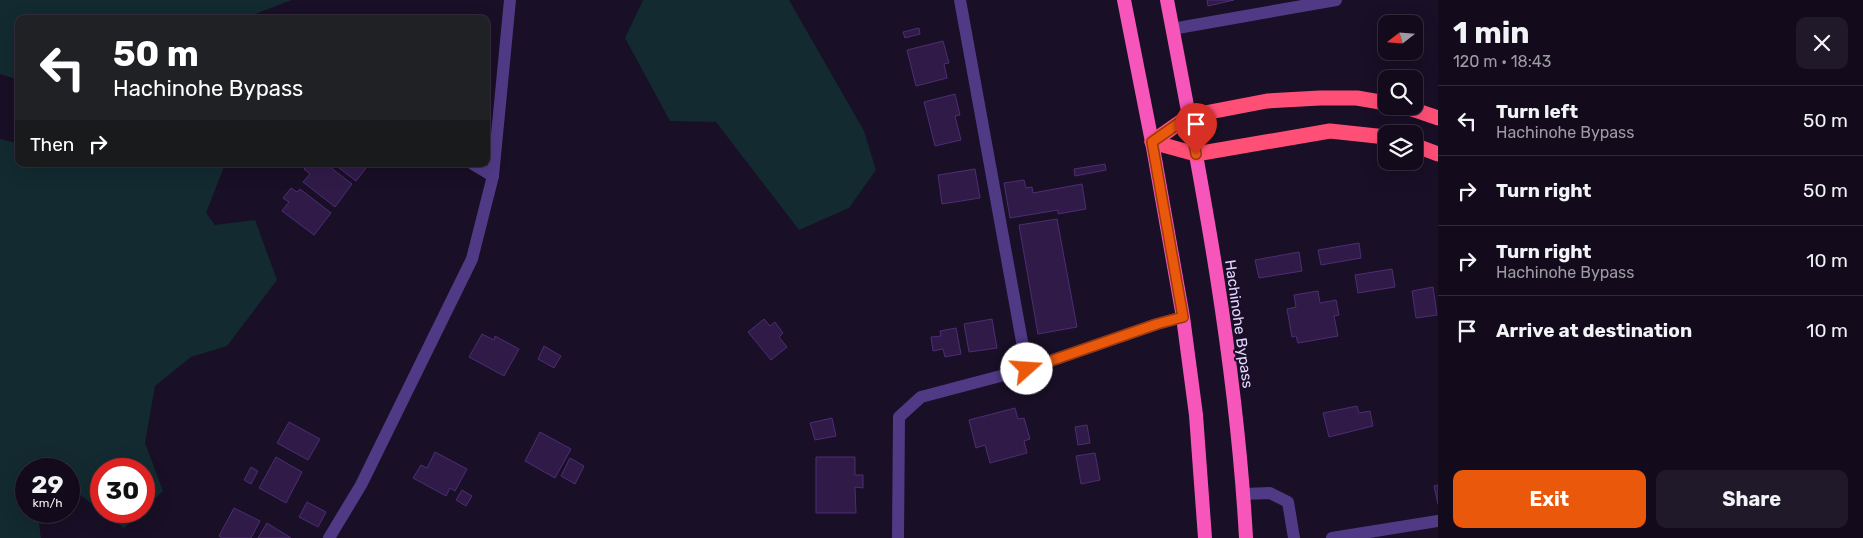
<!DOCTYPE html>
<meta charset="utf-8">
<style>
:root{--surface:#130b1c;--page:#201929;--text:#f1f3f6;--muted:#9d9ba3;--line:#322b3b;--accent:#ea580c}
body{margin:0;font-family:Rubik,sans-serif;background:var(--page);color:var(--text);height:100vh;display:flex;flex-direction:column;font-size:19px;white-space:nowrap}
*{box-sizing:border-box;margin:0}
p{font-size:16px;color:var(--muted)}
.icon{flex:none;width:28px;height:28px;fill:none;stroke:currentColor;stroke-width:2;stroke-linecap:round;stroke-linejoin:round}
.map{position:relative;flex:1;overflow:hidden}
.drawer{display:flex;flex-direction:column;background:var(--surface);width:425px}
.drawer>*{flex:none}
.hud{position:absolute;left:15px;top:15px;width:475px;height:152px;border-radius:10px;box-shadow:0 5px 20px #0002,0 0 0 1px var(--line);background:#202124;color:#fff;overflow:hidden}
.needle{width:32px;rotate:253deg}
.tools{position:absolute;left:1378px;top:15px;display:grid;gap:10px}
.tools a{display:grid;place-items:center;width:45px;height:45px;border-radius:10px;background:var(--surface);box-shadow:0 5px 20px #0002,0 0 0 1px var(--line);font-size:25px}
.speed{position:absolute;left:15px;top:458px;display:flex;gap:10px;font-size:25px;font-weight:700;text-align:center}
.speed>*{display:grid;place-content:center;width:65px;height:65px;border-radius:50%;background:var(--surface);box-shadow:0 5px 20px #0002,0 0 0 1px var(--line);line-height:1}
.speed small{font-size:12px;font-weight:400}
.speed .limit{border:8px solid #d22;background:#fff;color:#111}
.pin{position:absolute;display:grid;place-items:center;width:42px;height:42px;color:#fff;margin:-51px -21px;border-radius:50% 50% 50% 0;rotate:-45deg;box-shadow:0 0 5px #0007}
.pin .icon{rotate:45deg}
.me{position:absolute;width:55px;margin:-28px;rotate:71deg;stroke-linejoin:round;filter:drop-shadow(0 0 4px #0008)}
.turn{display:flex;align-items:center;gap:18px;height:105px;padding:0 15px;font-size:22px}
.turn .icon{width:65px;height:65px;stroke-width:2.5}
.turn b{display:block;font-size:35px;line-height:42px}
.then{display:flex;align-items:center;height:48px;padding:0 15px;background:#0003;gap:10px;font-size:19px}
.round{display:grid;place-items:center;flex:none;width:52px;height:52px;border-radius:10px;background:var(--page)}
.summary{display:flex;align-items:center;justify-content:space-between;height:85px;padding:0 15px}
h1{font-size:30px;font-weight:700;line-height:38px}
.cta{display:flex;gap:10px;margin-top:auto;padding:10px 15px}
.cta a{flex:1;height:58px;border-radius:10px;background:var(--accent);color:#fff;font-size:20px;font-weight:700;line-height:58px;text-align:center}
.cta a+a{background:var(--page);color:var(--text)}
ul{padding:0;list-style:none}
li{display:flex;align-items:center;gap:15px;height:70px;padding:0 15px;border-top:1px solid var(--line)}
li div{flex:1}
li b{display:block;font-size:19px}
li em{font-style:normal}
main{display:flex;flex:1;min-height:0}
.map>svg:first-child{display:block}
.green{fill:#122a30}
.building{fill:#301b48;stroke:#4d2d74}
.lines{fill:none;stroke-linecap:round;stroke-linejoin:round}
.minor{stroke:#503a86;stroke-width:12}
.trunk{stroke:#f655ba;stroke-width:14}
.motorway{stroke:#ff4f76;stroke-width:15}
.route-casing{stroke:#983908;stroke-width:12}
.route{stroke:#ea580c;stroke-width:9}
.labels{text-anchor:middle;stroke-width:4;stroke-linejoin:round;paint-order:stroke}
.street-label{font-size:15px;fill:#e4d4ff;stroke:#190f26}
</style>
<main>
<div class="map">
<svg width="1438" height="538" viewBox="0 0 1438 538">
<rect width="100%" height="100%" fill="#190f26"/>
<g class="green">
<polygon points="0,0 292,0 242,19 19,19 19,80 0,74"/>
<polygon points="643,0 789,0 864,131 876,170 849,208 799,230 716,122 670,121 625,38"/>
<polygon points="0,139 13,142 19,141 19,164 225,164 206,213 215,225 255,220 277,280 227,346 191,357 155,386 145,443 163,491 144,509 144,469 101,469 101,511 79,494 69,500 69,469 26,469 26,511 49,511 38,517 41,538 0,538"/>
<polygon points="101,511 142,511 124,528"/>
</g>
<g class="building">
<polygon points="1207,0 1234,0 1208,6"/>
<polygon points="919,28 920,34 905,38 903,32"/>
<polygon points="943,41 949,63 944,64 947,78 916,86 907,50"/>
<polygon points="955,94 960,115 955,116 961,140 935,146 924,102"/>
<polygon points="309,164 326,164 352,184 335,207 303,182 310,174 304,169"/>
<polygon points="334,164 369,164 356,181"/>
<polygon points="1105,164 1106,170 1075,176 1074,169"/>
<polygon points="975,169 980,198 942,204 938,175"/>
<polygon points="1024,180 1026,188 1032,187 1033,193 1082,184 1086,209 1058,214 1058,210 1010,218 1004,183"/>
<polygon points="291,188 297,192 300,189 331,213 314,235 282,211 289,202 283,198"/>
<polygon points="1057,219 1077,327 1038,334 1019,225"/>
<polygon points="1359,243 1361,258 1321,265 1318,250"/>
<polygon points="1299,252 1302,271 1259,278 1255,260"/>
<polygon points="1392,269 1395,287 1358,293 1355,275"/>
<polygon points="1433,287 1437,315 1416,318 1412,291"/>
<polygon points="1318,291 1320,303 1336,300 1339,315 1334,316 1338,336 1298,343 1296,336 1292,337 1287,309 1296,307 1294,295"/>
<polygon points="764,319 770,326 775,322 783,333 779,337 787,347 771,360 748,332"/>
<polygon points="992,319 997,348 969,352 964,324"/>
<polygon points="956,328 961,354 945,357 943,349 933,351 931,337 941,336 940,331"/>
<polygon points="482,334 494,340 495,336 519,349 504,376 469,357"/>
<polygon points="544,346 561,356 554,368 538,359"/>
<polygon points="1357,406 1359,413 1370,411 1373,426 1329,437 1323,413"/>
<polygon points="1015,408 1018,419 1024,418 1030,439 1024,441 1027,453 990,463 985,445 976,448 969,420"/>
<polygon points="832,418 836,436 815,440 810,423"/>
<polygon points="289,422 320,439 308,460 277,443"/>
<polygon points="1087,425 1090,443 1078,445 1075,427"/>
<polygon points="540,432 571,449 555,478 525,461"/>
<polygon points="435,452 467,469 455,491 450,488 446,496 413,478 421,465 427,468"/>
<polygon points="1095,453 1100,480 1081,484 1076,456"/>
<polygon points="276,457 302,472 286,503 259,488"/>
<polygon points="816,457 855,457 855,475 863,475 863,488 855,487 856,513 816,513"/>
<polygon points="570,458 584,466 575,484 561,476"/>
<polygon points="251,467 258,471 251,484 244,480"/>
<polygon points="1438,485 1438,504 1434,486"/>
<polygon points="462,490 472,496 466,506 456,500"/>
<polygon points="307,502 326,512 318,527 299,517"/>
<polygon points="234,508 260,521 251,538 222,538 219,536"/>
<polygon points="267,523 291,538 258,538"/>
</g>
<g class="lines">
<g class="minor">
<polyline points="960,0 1027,369"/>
<polyline points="1172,29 1336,0"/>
<polyline points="473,164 493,176"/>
<polyline points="1244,494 1270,493 1288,502 1294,538"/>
<polyline points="329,538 361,485 472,259 493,176 510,0"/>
<polyline points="898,538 899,417 921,397 1027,369 1157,324 1183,317"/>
<polyline points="1332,538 1438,521"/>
</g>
<g class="trunk">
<polyline points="1124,0 1152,142 1183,317 1196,415 1205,538"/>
<path d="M1167 0C1201 178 1236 357 1246 538"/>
</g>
<g class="motorway">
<polyline points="1403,106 1438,118"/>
<polyline points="1152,142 1189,116 1267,101 1320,98 1357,98 1386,103"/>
<polyline points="1152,142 1196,154 1330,131 1386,137"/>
<polyline points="1414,145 1438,154"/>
</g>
</g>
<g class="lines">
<defs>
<polyline id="route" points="1027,369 1157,324 1183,317 1152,142 1189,116 1196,154"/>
</defs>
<use href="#route" class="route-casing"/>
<use href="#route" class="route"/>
</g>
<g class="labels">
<g class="street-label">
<text transform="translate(1239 324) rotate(82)" y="5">Hachinohe Bypass</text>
</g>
</g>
</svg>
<div class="tools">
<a><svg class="needle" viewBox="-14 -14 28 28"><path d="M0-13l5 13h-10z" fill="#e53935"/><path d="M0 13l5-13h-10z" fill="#9d9ba3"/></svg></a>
<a><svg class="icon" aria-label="search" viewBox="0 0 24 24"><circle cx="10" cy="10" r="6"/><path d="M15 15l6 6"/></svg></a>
<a><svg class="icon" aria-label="layers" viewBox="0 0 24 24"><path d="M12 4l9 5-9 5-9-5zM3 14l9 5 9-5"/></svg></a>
</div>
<div class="speed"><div>29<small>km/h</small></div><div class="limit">30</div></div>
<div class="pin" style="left:1196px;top:154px;background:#d93025"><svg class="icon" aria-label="arrive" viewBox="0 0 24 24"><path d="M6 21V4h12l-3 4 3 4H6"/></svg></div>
<svg class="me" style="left:1027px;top:369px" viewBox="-20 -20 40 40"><circle r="19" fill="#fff"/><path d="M0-13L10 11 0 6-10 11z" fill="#ea580c"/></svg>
<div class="hud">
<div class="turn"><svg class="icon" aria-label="left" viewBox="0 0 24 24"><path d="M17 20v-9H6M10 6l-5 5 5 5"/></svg><div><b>50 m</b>Hachinohe Bypass</div></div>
<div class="then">Then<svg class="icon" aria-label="right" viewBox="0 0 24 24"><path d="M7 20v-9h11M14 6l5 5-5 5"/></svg></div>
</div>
</div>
<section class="drawer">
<div class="summary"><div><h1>1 min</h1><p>120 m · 18:43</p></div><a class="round"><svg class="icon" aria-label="close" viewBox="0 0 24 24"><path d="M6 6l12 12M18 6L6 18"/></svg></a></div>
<ul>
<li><svg class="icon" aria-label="left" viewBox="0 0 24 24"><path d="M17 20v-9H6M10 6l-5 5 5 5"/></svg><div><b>Turn left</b><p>Hachinohe Bypass</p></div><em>50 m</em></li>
<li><svg class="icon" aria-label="right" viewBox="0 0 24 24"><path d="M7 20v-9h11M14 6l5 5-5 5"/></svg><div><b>Turn right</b></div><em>50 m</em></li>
<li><svg class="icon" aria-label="right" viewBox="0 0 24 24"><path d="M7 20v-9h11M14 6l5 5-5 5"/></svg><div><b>Turn right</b><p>Hachinohe Bypass</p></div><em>10 m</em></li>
<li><svg class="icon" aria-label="arrive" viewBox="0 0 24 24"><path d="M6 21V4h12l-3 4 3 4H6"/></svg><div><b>Arrive at destination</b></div><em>10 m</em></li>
</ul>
<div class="cta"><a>Exit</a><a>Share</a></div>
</section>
</main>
